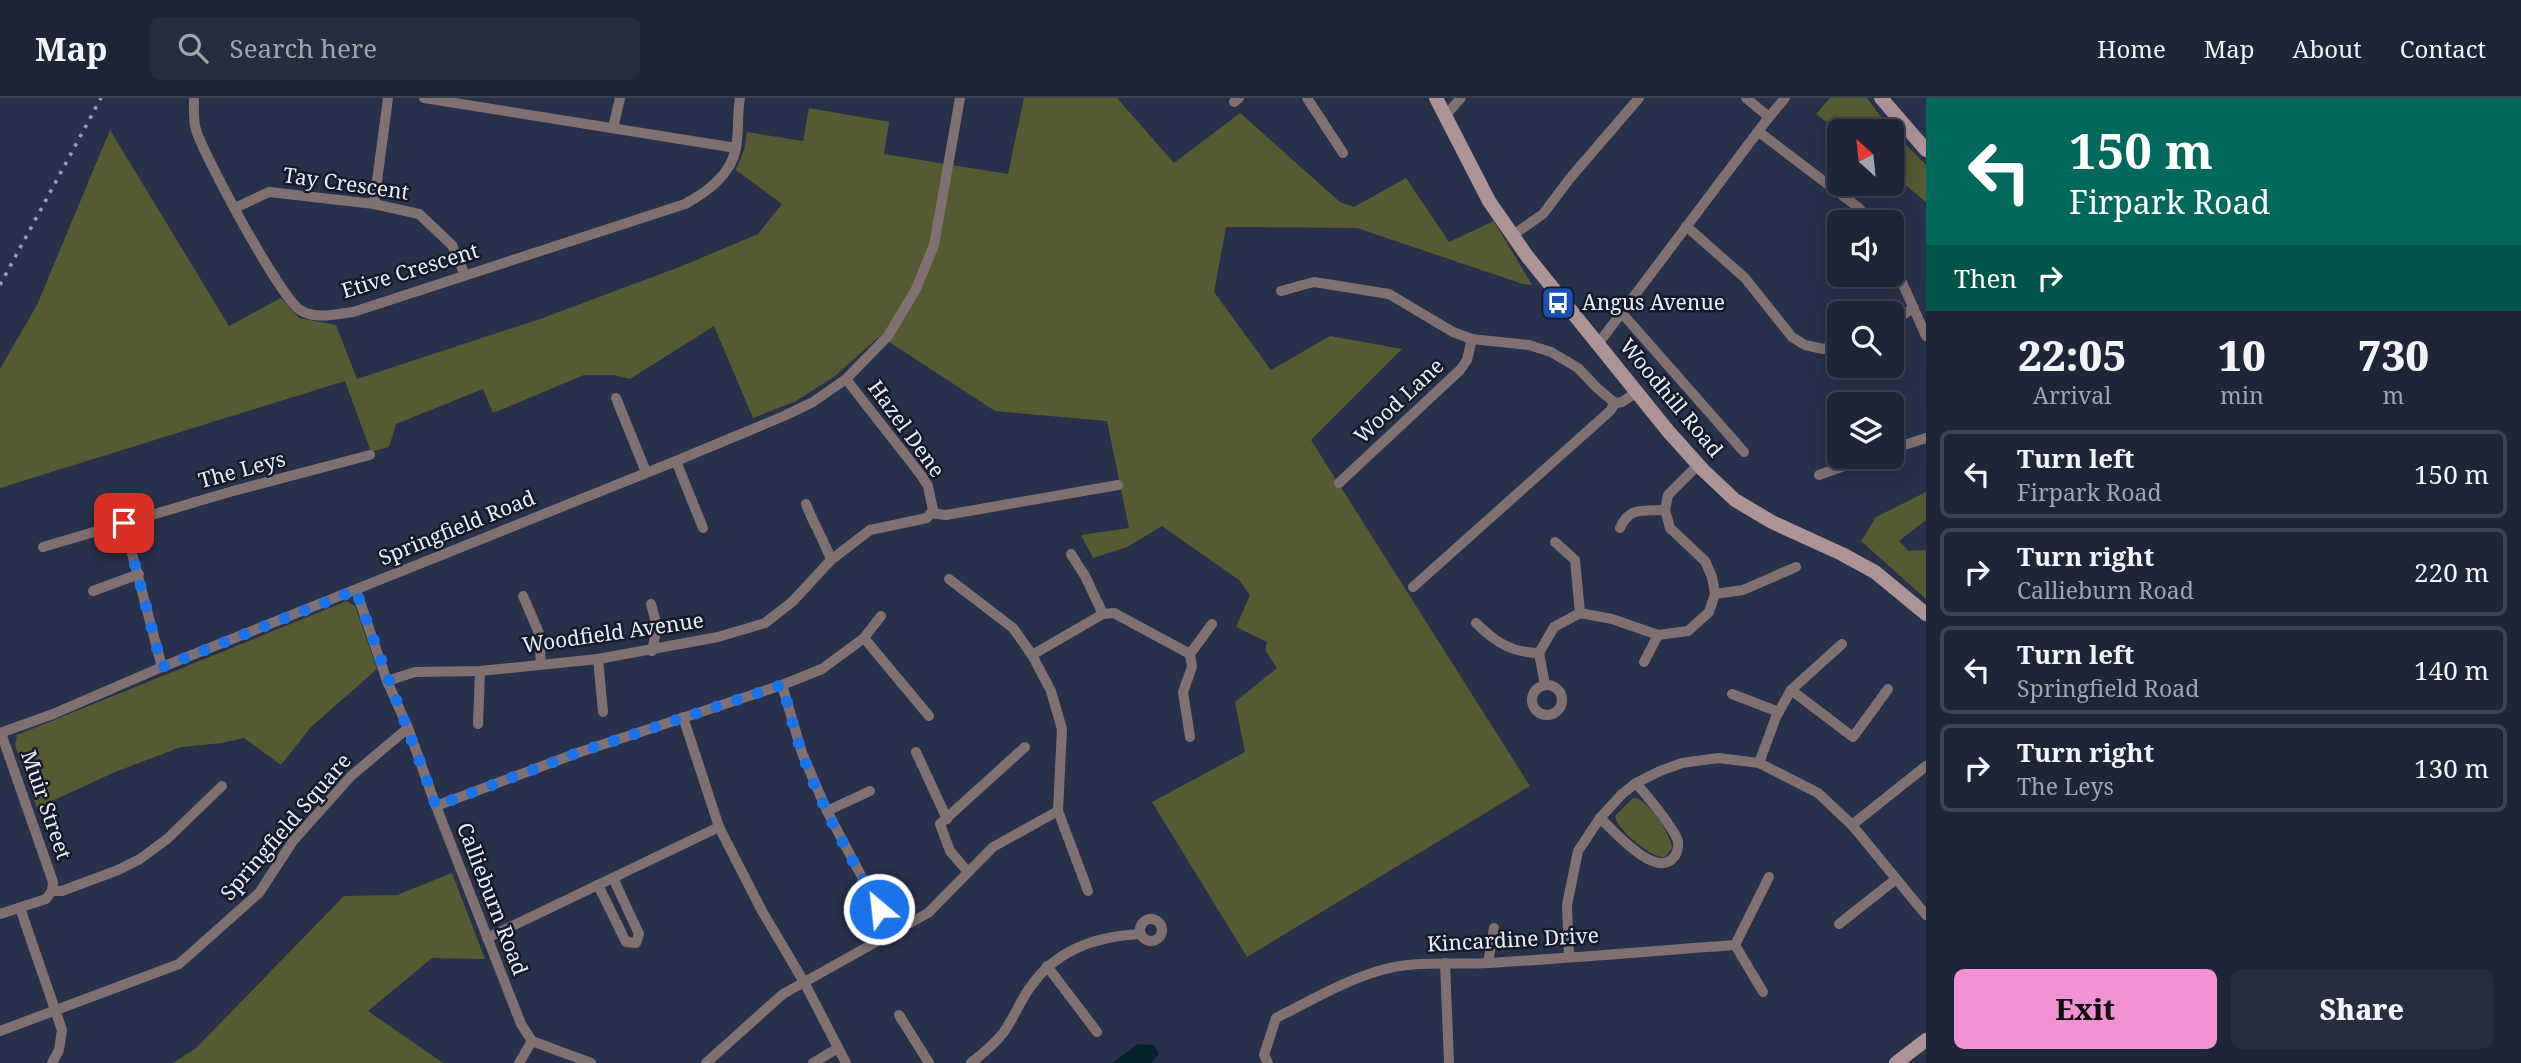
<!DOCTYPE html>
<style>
:root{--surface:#1e2538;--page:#262d40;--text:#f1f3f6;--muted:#a1a5ae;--line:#3c4253;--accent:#f391d5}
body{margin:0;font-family:"Noto Serif",serif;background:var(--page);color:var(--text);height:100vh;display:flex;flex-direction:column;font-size:26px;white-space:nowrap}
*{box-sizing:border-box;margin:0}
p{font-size:23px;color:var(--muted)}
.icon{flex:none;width:38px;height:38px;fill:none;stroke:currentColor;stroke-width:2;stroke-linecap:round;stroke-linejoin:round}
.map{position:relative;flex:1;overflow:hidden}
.side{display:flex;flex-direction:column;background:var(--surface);width:595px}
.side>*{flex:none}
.hud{background:#00695c;color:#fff;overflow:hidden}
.needle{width:46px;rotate:333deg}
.controls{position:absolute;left:1827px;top:21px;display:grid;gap:14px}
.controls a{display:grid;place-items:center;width:77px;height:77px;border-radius:10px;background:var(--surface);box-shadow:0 4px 18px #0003,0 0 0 2px var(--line);font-size:35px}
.pin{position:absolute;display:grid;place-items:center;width:60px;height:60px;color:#fff;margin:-30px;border-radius:14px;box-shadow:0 4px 10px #0006}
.me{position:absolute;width:77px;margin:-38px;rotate:332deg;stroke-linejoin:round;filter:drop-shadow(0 0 5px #0008)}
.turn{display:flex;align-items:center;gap:24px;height:147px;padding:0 28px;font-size:32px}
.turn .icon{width:91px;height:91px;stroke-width:2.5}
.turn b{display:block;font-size:49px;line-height:60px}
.then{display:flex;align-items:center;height:66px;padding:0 28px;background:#0003;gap:14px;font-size:26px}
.eta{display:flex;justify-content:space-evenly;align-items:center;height:119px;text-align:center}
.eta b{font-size:42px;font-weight:800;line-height:49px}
.cta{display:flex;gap:14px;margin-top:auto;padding:14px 28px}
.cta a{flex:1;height:80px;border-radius:10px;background:var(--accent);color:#111;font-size:28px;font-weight:800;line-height:80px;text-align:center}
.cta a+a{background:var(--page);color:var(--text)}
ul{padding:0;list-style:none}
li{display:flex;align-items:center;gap:21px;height:88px;margin:0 14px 10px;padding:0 14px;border:4px solid var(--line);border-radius:10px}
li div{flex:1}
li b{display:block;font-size:26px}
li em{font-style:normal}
header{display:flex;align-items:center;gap:42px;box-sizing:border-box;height:98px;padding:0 35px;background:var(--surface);border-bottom:2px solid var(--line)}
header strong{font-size:33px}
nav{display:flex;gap:38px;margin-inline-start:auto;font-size:24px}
.search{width:490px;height:63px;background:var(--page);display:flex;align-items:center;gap:18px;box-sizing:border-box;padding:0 24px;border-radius:10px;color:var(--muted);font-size:26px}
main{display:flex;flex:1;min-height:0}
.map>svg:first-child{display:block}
.green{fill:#555a30}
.water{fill:#032328}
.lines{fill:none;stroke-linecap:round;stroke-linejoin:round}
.street{stroke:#817072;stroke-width:10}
.secondary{stroke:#ad9296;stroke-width:14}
.rail{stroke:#989fb4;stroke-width:3.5;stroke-dasharray:3.5 7;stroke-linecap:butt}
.route{stroke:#1a73e8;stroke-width:12;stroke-dasharray:0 21.6}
.labels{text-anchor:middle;stroke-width:5;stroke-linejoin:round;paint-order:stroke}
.street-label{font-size:21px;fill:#e6edfe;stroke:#161a26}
.poi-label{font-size:21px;fill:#e6edfe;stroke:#161a26;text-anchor:start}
</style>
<header>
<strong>Map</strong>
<div class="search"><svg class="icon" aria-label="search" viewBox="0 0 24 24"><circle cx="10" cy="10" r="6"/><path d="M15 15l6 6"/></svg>Search here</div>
<nav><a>Home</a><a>Map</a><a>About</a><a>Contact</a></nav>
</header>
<main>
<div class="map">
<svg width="1926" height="965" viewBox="0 0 1926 965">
<rect width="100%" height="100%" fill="#28314b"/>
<g class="green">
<polygon points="1024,0 1117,0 1174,65 1240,15 1340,104 1354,109 1406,80 1449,144 1494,123 1532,187 1523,186 1357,130 1226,129 1214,194 1271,272 1330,238 1402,251 1311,342 1530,688 1247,859 1152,704 1245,654 1235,604 1277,570 1265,552 1267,544 1236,529 1250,497 1239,482 1162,428 1127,449 1093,460 1081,437 1129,430 1107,323 995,313 880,238 835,278 796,303 753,320 714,228 630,281 614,277 584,277 493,315 483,291 396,326 389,349 371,354 345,283 0,390 0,271 37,207 110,32 229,228 281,200 299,220 336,227 357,281 543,220 682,168 758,136 782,106 736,72 744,52 747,34 803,43 809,10 889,24 884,56 1008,76"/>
<polygon points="1830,0 1867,0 1890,31 1926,67 1926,104 1892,76 1892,33 1839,34 1816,16"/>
<polygon points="1926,394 1926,422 1899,443 1909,453 1926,452 1926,501 1861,443 1876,419"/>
<polygon points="347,503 355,508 377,571 311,629 281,667 244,640 222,645 181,649 115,674 37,710 15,647 17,637"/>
<path d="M1633 700H1637C1651 708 1670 734 1672 750L1665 759C1652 761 1616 731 1615 718Z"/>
<polygon points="452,775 485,861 432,860 368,913 443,965 173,965 196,950 344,798 397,797"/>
</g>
<polygon class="water" points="1138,946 1154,947 1159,956 1151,965 1112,965"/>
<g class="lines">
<g class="street">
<path d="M194 0C194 10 193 22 196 32 205 60 280 199 300 212 315 222 337 216 353 214L685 106C707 94 731 77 736 50 739 34 737 17 740 0"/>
<polyline points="424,0 736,50"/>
<polyline points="1307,0 1343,55"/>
<polyline points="1746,0 1769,19"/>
<polyline points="1234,4 1239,0"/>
<polyline points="1445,18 1461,0"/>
<polyline points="613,30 620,0"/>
<polyline points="1759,34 1859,110 1870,124"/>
<polyline points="374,106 388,0"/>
<polyline points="235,110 269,94 374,106 419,116 452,147 465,177"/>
<polyline points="1686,128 1745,180 1792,239 1805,247 1823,251 1839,246"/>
<polyline points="1513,137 1543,116 1571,79 1639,0"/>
<polyline points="1892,162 1926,238"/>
<polyline points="1281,193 1314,184 1389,196 1453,234 1472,241 1529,247 1551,254 1578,270 1597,290 1615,305"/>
<polyline points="1621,214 1744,354"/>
<polyline points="1892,223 1914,210"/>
<polyline points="1598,246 1769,19 1785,0"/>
<polyline points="616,300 646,374"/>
<polyline points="1892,351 1926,340"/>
<polyline points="676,363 703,430"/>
<polyline points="1819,377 1869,359"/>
<polyline points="1339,385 1460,272 1467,262 1472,241"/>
<path d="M806 406C813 425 824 442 831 462"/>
<polyline points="931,415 946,417 1118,387"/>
<polyline points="124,425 162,569"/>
<path d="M1620 430C1630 408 1643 413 1665 412"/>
<polyline points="1555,444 1575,462 1580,515"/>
<polyline points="43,449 233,393 370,357"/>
<polyline points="1071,456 1085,478 1103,516"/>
<polyline points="949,481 1013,530 1032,557 1051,593 1062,631 1058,713 1088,793"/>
<polyline points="1413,489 1610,313 1615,305 1622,304 1637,294"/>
<polyline points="356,492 387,583 408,630 436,708 521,926 532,943 591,965"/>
<polyline points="93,493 139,476"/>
<polyline points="1715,496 1743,492 1796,469"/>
<polyline points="523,498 539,535 541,566"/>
<polyline points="651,506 657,529 652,553"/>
<path d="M1476 525C1495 544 1512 555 1539 555"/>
<polyline points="864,540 929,618"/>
<polyline points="1032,557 1103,516 1114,515 1190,556"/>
<polyline points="598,561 603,614"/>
<polyline points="1644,564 1658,537"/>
<polyline points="387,583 415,574 480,573 598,561 718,539 765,525 792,504 831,462 870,432 927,420 933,412 928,388 921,377 846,281"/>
<circle cx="1547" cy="602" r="15"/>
<polyline points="782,587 802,655 827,713 892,836"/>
<polyline points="1545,587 1539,555 1554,529 1580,515 1612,521 1658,537 1688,533 1709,514 1715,496 1712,479 1705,463 1670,430 1665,412 1668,397 1698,367"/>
<polyline points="1791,592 1853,639 1888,591"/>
<polyline points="1732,596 1779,614"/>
<polyline points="683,619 719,729 762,813 804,884 846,965"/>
<polyline points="478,626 480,573"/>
<polyline points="0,635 53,616 162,569 676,363 784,318 813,304 846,281 888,238 916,191 934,147 960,0"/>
<polyline points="1,635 53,784 52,793"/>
<polyline points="1190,639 1183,594 1192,569 1190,556 1212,526"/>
<polyline points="916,654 947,721"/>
<polyline points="1759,665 1776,619 1791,592 1842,546"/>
<polyline points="436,708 580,654 782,587 822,571 864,540 881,518"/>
<polyline points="827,713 870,693"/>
<path d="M1600 720C1614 733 1656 782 1674 759 1677 756 1679 748 1678 743 1673 728 1647 698 1636 685"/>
<polyline points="1852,727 1926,668"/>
<polyline points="968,774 950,753 940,726 1025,649"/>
<polyline points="598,787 626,844 636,845 639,836 613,780"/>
<polyline points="52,793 62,793 118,772 140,761 167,741 222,688"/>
<polyline points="20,810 62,932 59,952 52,965"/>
<polyline points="0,816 46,801 52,793"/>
<circle cx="1151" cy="832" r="11"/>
<polyline points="1839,826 1896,781"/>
<polyline points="487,840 719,729"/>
<polyline points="1735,847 1769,779"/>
<polyline points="1735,847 1763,894"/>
<polyline points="1569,858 1567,807 1578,753 1600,720 1622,696 1636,685 1660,673 1682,665 1718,660 1759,665 1818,695 1852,727 1926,817"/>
<polyline points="1445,865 1449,965"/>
<polyline points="1488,865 1494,830"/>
<polyline points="1047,868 1097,934"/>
<polyline points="899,917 929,965"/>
<polyline points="0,933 179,866 259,795 293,743 351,678 408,630"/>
<polyline points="519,965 532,943"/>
<polyline points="706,965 783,896 928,815 993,749 1058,713"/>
<polyline points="813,965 838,950"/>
<path d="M971 965C982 956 994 947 1003 935 1014 920 1020 903 1031 888 1057 851 1097 838 1140 836"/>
<path d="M1268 965 1264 957 1276 920C1310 903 1342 884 1378 873 1414 862 1452 867 1489 865 1571 860 1653 853 1735 847"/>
</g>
<g class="secondary">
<polyline points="1436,0 1489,103 1527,158 1668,333 1703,372 1735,402 1772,424 1842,456 1875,474 1926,516"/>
<polyline points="1881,0 1926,52"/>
<polyline points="1896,965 1926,942"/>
</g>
<polyline class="rail" points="0,187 101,0"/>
</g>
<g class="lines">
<path class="route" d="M124 425 162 569 356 492C381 565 410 635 436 708L580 654 782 587C789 610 794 633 802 655 821 710 852 760 879 811"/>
</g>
<defs>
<symbol id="bus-square" viewBox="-11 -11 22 22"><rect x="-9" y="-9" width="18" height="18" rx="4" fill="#1a4fb4" stroke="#161a26"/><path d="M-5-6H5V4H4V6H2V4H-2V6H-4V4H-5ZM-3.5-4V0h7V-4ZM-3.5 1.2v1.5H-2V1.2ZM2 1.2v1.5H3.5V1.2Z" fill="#fff"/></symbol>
</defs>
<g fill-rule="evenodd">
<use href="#bus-square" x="1539" y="186" width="38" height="38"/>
</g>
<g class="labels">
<g class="street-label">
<text transform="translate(346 86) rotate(8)" y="7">Tay Crescent</text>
<text transform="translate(410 173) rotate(-17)" y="7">Etive Crescent</text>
<text transform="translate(1671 300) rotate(50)" y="7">Woodhill Road</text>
<text transform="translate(1399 303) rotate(-43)" y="7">Wood Lane</text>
<text transform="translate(906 331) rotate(54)" y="7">Hazel Dene</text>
<text transform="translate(242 372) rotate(-15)" y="7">The Leys</text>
<text transform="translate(457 430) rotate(-22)" y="7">Springfield Road</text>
<text transform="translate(613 535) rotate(-8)" y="7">Woodfield Avenue</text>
<text transform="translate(46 707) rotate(71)" y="7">Muir Street</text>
<text transform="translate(286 729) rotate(-49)" y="7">Springfield Square</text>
<text transform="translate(492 801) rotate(69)" y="7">Callieburn Road</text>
<text transform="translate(1513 842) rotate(-3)" y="7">Kincardine Drive</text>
</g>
<g class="poi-label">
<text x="1582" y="212">Angus Avenue</text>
</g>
</g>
</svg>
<div class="controls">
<a><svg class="needle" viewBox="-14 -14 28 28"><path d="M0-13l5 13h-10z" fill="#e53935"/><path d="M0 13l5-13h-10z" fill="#a1a5ae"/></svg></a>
<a><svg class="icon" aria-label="sound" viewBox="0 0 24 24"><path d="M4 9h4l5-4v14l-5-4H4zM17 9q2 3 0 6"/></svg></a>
<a><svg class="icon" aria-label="search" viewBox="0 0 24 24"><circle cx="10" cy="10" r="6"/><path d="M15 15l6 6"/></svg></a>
<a><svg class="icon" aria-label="layers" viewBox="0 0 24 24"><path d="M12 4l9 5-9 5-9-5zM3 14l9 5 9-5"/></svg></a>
</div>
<div class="pin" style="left:124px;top:425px;background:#d93025"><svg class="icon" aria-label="arrive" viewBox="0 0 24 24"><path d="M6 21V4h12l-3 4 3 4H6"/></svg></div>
<svg class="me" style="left:879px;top:811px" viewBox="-20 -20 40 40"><circle r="17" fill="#1a73e8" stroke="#fff" stroke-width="3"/><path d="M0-11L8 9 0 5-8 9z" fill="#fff"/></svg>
</div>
<section class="side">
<div class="hud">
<div class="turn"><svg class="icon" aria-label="left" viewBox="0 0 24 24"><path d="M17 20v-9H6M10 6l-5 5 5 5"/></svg><div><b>150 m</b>Firpark Road</div></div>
<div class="then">Then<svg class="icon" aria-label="right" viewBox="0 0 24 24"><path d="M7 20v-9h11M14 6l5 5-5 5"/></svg></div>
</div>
<div class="eta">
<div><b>22:05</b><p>Arrival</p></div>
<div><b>10</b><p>min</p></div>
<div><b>730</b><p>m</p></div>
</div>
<ul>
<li><svg class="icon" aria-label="left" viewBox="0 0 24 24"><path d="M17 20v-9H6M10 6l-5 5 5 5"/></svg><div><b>Turn left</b><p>Firpark Road</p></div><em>150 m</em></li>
<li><svg class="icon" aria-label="right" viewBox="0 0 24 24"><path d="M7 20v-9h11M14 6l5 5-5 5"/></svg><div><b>Turn right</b><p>Callieburn Road</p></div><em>220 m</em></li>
<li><svg class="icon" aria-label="left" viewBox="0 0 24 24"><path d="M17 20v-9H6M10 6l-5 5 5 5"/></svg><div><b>Turn left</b><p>Springfield Road</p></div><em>140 m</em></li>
<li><svg class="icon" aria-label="right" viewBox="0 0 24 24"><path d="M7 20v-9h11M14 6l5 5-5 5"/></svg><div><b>Turn right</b><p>The Leys</p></div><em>130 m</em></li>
</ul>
<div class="cta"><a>Exit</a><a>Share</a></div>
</section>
</main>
